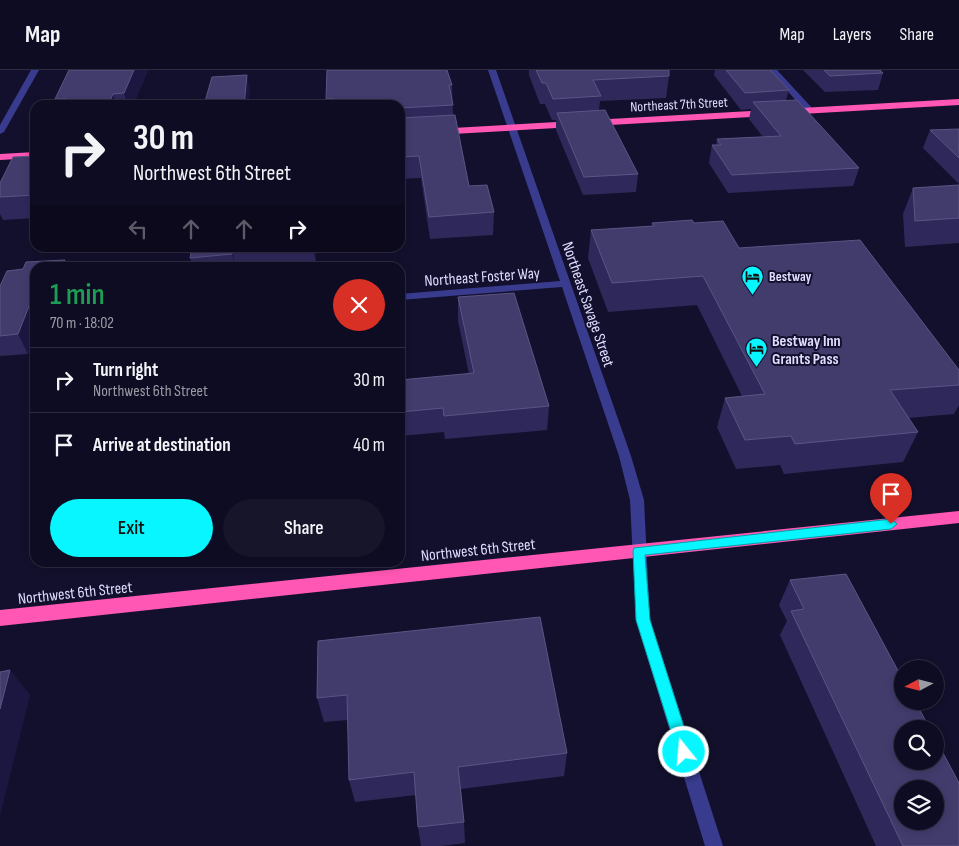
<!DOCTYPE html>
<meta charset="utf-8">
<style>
:root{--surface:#0e0c22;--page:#17152a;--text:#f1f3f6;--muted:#9b9ba5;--line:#2e2c40;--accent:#08f6ff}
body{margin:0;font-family:"Sofia Sans Condensed",sans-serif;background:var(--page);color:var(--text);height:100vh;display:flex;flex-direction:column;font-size:19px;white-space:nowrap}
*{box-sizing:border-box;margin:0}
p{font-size:16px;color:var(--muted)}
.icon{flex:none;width:28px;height:28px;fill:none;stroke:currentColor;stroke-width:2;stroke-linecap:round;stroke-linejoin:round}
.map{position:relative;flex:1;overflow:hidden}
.panel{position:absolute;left:30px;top:192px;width:375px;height:305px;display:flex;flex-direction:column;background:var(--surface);border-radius:15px;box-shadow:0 2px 8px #0003,0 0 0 1px var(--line)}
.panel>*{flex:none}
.guide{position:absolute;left:30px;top:30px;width:375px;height:152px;border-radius:15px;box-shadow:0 2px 8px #0003,0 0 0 1px var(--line);background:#0e0c22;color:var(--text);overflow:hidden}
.needle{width:32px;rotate:263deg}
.tools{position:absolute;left:894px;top:590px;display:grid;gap:10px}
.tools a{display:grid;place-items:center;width:50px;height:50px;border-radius:50%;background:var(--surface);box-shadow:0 2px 8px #0003,0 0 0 1px var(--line);font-size:25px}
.pin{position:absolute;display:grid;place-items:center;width:42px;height:42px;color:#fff;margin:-51px -21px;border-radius:50% 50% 50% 0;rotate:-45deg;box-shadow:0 0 5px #0007}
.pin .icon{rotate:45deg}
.me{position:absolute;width:55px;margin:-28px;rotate:343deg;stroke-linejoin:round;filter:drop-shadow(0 0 4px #0008)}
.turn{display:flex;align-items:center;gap:18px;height:105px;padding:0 20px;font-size:22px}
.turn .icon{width:65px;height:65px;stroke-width:2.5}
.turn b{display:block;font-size:35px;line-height:42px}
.lanes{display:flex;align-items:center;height:48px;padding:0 20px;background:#0003;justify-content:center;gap:25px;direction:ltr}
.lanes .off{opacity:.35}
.round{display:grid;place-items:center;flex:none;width:52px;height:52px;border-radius:26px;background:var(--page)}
.overview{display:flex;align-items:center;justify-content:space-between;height:85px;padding:0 20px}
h1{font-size:30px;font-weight:600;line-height:38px;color:#1e9e55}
.primary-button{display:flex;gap:10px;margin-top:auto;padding:10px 20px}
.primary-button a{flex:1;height:58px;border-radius:30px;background:var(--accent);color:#111;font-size:20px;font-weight:600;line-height:58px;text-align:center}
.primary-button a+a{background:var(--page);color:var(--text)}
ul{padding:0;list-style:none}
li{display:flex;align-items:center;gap:15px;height:65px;padding:0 20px;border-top:1px solid var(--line)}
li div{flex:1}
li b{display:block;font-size:19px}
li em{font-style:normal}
header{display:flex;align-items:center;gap:30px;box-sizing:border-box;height:70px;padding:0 25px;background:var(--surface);border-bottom:1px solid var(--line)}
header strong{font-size:24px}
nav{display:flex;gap:28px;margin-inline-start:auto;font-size:18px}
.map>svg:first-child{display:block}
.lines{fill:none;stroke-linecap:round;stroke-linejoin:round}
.minor{fill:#393b8e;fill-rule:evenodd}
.highway{fill:#ff57b3;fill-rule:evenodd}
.wall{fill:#2f295b}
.shaded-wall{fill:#1c1741}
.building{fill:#423c6d;stroke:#5a5584;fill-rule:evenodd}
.route{fill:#08f6ff;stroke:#05a0a6}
.labels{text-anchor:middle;stroke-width:4;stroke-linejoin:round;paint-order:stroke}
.far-street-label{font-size:14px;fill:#dedcff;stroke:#13102d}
.far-poi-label{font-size:14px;font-weight:bold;fill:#dedcff;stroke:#13102d;text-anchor:start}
.street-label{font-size:16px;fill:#dedcff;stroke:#13102d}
.poi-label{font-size:16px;font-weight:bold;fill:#dedcff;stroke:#13102d;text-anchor:start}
</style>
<header>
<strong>Map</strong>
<nav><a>Map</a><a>Layers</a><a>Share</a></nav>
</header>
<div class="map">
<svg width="959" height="776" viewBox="0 0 959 776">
<rect width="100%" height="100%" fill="#13102d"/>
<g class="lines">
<g class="minor">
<polygon points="31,0 39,0 4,62 0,64 0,55"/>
<polygon points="488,0 496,0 631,386 644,430 650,550 723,776 705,776 636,550 630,430 619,386 562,217 400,230 400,224 560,211"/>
<polygon points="769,0 777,0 813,39 813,43 807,43"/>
</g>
<g class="highway">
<polygon points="959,29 959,35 400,67 400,61"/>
<polygon points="35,82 35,88 0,90 0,84"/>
<polygon points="959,441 959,453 0,556 0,540"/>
</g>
</g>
<g class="wall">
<polygon points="69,0 148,0 133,35 57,35 55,29"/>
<polygon points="529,0 669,0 669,6 666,28 600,31 599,40 638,104 636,122 583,125 556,60 556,50 552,50 545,34 540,34 529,5"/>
<polygon points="715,0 770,0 789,20 786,30 859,98 853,116 728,123 709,93 712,75 716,75 717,69 763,67 749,49 751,39 741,40 714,5"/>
<polygon points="803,0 880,0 883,3 878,20 825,22"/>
<polygon points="452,15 453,45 469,116 494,142 493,165 430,169 421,108 400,109 400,35 326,35 326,29"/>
<polygon points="959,59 959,114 923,78 930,60"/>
<polygon points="35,86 35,148 3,150 0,144 0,113"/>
<polygon points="959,115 959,173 905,177 903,144 913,118"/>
<polygon points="652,153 694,153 959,300 959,335 954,344 908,348 918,362 903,392 784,404 780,395 736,399 717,357 725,328 742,326 697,235 608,242 588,188 591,160 652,156"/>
<polygon points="192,178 315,178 316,193 255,198 193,198 190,188"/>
<polygon points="65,190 68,198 35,198 35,263 28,284 0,286 0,216 23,199"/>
<polygon points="458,227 549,336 547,360 445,369 444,362 400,366 400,310 469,304 458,251"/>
<polygon points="790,510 959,776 876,776 780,565 787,551 779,535"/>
<polygon points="318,571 567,683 564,706 461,719 464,752 465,773 441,776 421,776 418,757 416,725 355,732 349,710 348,650 324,652 317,628"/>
</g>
<g class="shaded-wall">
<polygon points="134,0 148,0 133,35 127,35 124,23"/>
<polygon points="247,5 250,21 249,35 244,35"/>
<polygon points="113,24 116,35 108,35"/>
<polygon points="313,178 315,178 316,193"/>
<polygon points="232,181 236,198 235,198 232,184"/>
<polygon points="65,190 68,198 62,198"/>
<polygon points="35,221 35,263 28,284 18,264"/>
<polygon points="10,600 30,625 0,745 0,639"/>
</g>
<g class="building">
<polygon points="69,0 134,0 124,23 113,24 108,35 63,35 66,29 55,29"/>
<polygon points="327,0 447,0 452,15 449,15 453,35 400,38 400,35 335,35 334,29 326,29"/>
<polygon points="536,0 669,0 669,6 593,10 601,26 553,29 546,13 542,13"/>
<polygon points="726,0 770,0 789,20 745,23"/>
<polygon points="824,0 880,0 883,3 830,6"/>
<polygon points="247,5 244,35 204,35 212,7"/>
<polygon points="797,30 859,98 732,105 712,75 721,75 717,69 781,66 753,32"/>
<polygon points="605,40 638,104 584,107 557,43"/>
<polygon points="455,45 469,116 487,115 494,142 429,147 419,86 400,87 400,48"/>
<polygon points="959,59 959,88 930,60"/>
<polygon points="35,86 35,125 0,127 0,113 13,87"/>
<polygon points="959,115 959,148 915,151 913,118"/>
<polygon points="692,150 694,153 723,151 739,178 860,170 959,300 959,315 890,320 918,362 795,374 791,366 745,370 725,328 765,324 703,206 612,213 591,160 654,156 652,153"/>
<polygon points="192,178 276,178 232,181 232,184 190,188"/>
<polygon points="65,190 62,198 35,198 35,221 18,264 0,266 0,216 7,201 23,199 26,192"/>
<polygon points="514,223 549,336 444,346 443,338 400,342 400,310 474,303 458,227"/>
<path d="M846 504 902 608V631H915L930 659H902V691H935V668L959 713V776H903L791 541 804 539 790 510ZM902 719H935V751H902Z"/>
<polygon points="540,547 567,683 458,697 464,752 418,757 414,702 349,710 347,625 317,628 318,571"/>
<polygon points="10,600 0,639 0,602"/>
</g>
<polygon class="route" points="891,449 897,454 891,459 645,485 650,550 692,682 690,687 684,689 679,687 636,550 633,481 634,478"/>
<defs>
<symbol id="hotel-pin" viewBox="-11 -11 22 30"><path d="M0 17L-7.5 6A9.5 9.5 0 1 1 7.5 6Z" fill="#08f6ff" stroke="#13102d"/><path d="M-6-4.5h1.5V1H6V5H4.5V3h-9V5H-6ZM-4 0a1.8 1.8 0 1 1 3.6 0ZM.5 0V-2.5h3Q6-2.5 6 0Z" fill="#111"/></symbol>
</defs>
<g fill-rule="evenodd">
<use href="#hotel-pin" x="740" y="194" width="25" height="34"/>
<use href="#hotel-pin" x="744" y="266" width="25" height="34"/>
</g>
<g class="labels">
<g class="far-street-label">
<text transform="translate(679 34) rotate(-3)" y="5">Northeast 7th Street</text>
</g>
<g class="far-poi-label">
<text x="769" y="211">Bestway</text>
</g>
<g class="street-label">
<text transform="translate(482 206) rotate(-4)" y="6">Northeast Foster Way</text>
<text transform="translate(589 234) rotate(71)" y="6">Northeast Savage Street</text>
<text transform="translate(478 479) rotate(-6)" y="6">Northwest 6th Street</text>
<text transform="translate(75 522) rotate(-6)" y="6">Northwest 6th Street</text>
</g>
<g class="poi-label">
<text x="772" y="276">Bestway Inn<tspan x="772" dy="18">Grants Pass</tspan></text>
</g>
</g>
</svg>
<div class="tools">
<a><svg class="needle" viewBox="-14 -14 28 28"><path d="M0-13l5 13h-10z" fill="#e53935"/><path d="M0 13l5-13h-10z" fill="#9b9ba5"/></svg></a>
<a><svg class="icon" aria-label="search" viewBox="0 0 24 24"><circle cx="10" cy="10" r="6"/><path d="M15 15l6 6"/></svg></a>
<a><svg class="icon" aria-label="layers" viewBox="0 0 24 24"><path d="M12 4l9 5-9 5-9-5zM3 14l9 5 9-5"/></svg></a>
</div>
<div class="pin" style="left:891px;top:454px;background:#d93025"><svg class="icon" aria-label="arrive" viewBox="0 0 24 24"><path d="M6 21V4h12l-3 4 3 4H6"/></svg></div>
<svg class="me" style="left:684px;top:682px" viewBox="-20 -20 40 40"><circle r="17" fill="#08f6ff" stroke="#fff" stroke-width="3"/><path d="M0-11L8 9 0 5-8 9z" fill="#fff"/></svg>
<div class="guide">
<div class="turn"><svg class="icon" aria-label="right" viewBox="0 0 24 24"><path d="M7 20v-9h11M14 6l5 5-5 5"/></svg><div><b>30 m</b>Northwest 6th Street</div></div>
<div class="lanes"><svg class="icon off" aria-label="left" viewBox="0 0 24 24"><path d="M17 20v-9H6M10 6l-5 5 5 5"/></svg><svg class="icon off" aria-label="ahead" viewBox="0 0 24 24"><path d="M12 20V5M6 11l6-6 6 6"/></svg><svg class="icon off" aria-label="ahead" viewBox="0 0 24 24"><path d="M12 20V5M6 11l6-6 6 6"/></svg><svg class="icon" aria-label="right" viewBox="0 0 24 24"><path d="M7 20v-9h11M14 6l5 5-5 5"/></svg></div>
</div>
<section class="panel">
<div class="overview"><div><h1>1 min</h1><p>70 m · 18:02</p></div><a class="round" style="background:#d93025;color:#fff"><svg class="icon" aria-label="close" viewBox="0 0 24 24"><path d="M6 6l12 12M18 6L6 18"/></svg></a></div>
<ul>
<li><svg class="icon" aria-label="right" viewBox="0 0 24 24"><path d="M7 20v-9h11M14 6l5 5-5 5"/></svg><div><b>Turn right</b><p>Northwest 6th Street</p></div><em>30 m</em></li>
<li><svg class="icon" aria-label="arrive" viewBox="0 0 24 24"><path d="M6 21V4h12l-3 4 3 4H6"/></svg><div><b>Arrive at destination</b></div><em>40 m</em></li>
</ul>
<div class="primary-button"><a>Exit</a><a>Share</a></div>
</section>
</div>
